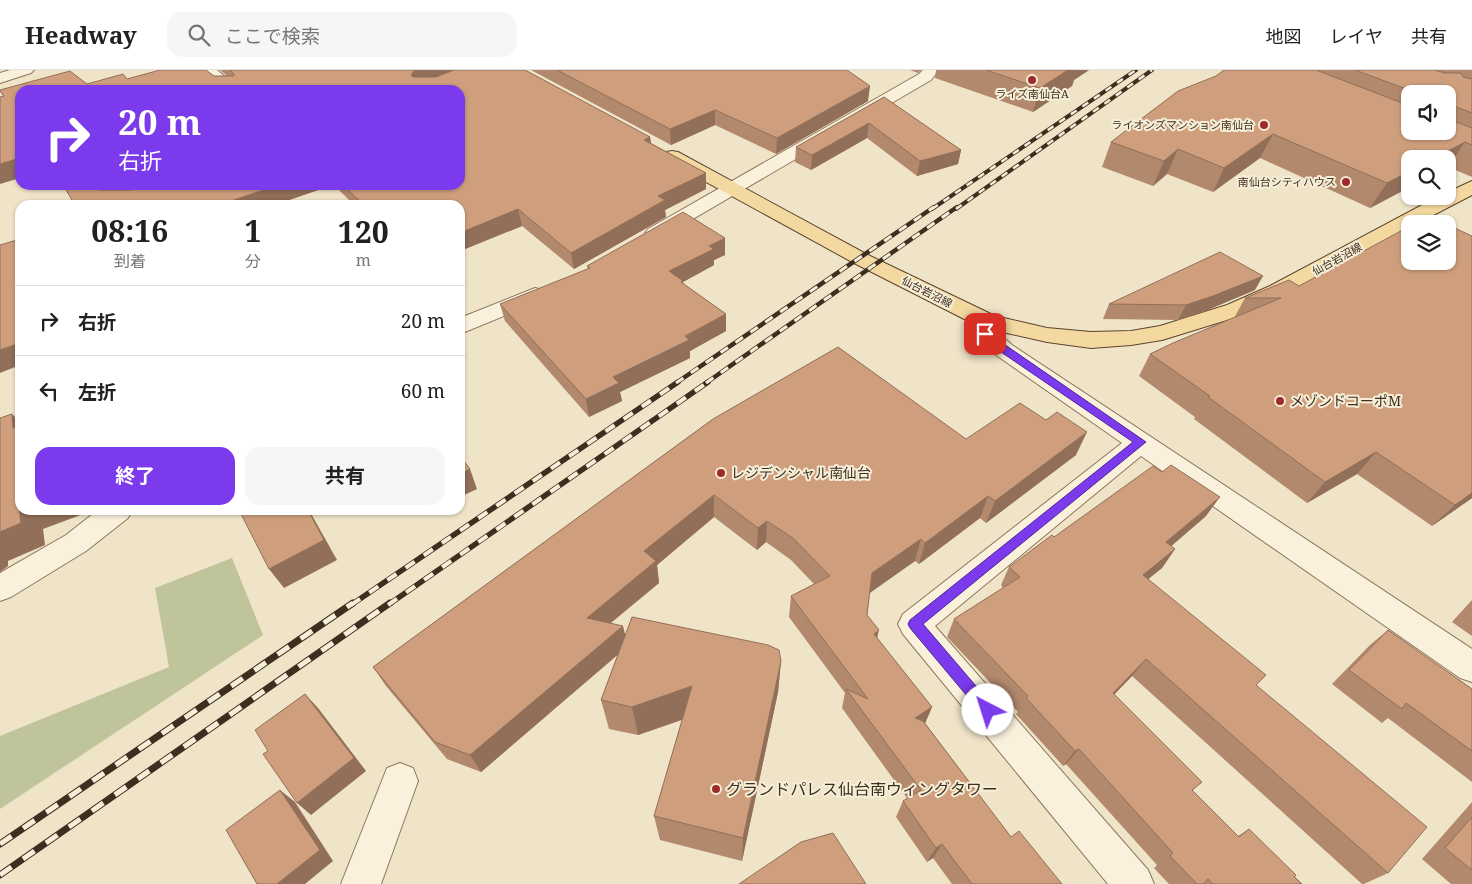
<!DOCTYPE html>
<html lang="ja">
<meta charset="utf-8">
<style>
:root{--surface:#fff;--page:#f6f6f6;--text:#202124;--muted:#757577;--line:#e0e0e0;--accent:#7c3aed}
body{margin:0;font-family:"Noto Serif","Noto Sans JP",serif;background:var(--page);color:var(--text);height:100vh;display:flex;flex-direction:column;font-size:19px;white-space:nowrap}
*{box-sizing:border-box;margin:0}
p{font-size:16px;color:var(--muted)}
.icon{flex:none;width:28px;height:28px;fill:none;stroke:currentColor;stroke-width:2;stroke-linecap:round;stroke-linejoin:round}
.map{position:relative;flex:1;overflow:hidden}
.sheet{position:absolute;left:15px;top:130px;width:450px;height:315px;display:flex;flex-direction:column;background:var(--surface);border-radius:15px;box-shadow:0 1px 4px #0004}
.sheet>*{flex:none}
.hud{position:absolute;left:15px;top:15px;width:450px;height:105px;border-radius:15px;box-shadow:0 1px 4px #0004;background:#7c3aed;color:#fff;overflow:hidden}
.tools{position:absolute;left:1401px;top:15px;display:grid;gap:10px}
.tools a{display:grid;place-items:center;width:55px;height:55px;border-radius:10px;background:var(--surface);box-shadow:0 1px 4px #0004;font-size:25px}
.pin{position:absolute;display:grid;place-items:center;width:42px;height:42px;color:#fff;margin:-21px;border-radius:10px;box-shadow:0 2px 8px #0006}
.me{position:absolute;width:55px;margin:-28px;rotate:320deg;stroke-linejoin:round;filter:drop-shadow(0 0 4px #0008)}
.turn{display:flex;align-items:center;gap:18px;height:105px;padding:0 20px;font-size:22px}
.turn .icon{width:65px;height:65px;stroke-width:2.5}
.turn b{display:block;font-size:35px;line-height:42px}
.eta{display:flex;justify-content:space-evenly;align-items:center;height:85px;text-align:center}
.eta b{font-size:30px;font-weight:700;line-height:35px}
.primary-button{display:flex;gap:10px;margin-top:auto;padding:10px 20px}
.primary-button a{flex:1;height:58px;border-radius:15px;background:var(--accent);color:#fff;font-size:20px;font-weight:700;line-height:58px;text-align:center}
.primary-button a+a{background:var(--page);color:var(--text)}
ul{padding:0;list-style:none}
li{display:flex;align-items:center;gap:15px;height:70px;padding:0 20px;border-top:1px solid var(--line)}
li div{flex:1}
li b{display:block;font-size:19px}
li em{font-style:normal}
header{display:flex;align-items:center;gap:30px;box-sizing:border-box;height:70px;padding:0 25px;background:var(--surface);border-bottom:1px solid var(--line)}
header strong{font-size:24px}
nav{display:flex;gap:28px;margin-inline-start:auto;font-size:18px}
.search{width:350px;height:45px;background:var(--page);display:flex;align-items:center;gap:12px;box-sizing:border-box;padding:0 18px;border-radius:15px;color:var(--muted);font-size:19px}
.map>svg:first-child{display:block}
.cemetery{fill:#bfc49a}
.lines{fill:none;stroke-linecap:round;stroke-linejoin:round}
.minor-casing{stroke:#8d765c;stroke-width:2}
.major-casing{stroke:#5b4430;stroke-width:2}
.minor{fill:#faf1dc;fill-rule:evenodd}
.major{fill:#f3d9a0;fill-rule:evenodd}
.rail-far3-casing{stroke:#3d2e20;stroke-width:4}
.rail-far2-casing{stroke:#3d2e20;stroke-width:4.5}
.rail-far1-casing{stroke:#3d2e20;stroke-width:5.5}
.rail-casing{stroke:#3d2e20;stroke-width:7}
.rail-far3{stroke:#f7eed8;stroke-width:2.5;stroke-dasharray:7;stroke-linecap:butt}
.rail-far2{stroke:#f7eed8;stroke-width:3;stroke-dasharray:9;stroke-linecap:butt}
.rail-far1{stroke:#f7eed8;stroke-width:4;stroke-dasharray:11;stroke-linecap:butt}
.rail{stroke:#f7eed8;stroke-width:5;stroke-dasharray:14;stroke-linecap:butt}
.wall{fill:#b2896c;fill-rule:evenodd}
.shaded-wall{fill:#916f58}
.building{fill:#cf9f7d;stroke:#916f58}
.route{fill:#7c3aed;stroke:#51269a}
.poi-dot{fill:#9e2a2b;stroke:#f7eed8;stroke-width:2}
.labels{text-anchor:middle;stroke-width:4;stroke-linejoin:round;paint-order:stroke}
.far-poi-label{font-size:11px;fill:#3d2e20;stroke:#f7eed8;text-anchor:end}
.far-street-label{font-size:11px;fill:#3d2e20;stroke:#f7eed8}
.poi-label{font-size:14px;fill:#3d2e20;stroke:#f7eed8;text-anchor:start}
.near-poi-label{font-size:16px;fill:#3d2e20;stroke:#f7eed8;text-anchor:start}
</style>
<header>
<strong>Headway</strong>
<div class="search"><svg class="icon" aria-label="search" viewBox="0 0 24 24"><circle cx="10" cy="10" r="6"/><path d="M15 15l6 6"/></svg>ここで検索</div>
<nav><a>地図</a><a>レイヤ</a><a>共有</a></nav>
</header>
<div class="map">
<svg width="1472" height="814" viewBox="0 0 1472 814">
<rect width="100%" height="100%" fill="#f0e4c8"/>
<polygon class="cemetery" points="232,488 263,565 0,739 0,666 169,597 155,518"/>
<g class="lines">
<defs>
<g id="minor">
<polygon points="10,0 34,0 31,3 0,13 0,3"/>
<polygon points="199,0 217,0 240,20 222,20"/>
<polygon points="923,0 939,0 931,10 662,167 655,169 648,167 645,163 648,159 919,4"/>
<polygon points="535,218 543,220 546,225 543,230 460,264 460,248"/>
<polygon points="988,245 996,247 999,252 997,262 1012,275 1472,579 1472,612 1460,608 1141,386 935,556 1148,800 1154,814 1108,814 903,564 898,554 903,544 1122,373 996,285 973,264 980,247"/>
<polygon points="98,440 132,440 128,448 86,481 11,527 0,531 0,503 66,465"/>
<polygon points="400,693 413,698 418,711 381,814 341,814 387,698"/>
</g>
<polygon id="major" points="672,81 678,82 868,185 995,246 1047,258 1091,262 1131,261 1160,256 1227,235 1270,216 1439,126 1448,126 1448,122 1472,111 1472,125 1416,154 1410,154 1410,157 1286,226 1243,245 1162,270 1131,275 1091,278 1047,272 980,257 854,193 666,90 663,86 666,82"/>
</defs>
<use href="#minor" class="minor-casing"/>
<use href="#major" class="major-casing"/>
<use href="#minor" class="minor"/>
<use href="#major" class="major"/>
<defs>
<g id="rail-far3">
<polyline points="932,139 1136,0"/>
<polyline points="956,139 1152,0"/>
</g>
<g id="rail-far2">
<polyline points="676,313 934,137"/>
<polyline points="706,313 957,137"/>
</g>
<g id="rail-far1">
<polyline points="351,535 678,312"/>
<polyline points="388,535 708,312"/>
</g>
<g id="rail">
<polyline points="0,774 353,533"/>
<polyline points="0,805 390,533"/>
</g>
</defs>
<use href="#rail-far3" class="rail-far3-casing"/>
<use href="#rail-far2" class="rail-far2-casing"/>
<use href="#rail-far1" class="rail-far1-casing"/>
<use href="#rail" class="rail-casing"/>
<use href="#rail-far3" class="rail-far3"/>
<use href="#rail-far2" class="rail-far2"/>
<use href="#rail-far1" class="rail-far1"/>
<use href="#rail" class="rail"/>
</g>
<g class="wall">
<polygon points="220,0 525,0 650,67 651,73 706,103 706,119 665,140 666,147 574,199 522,156 465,179 461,176 460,177 460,135 354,135 334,115 460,115 3,26 0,21 87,14 127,9 227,6"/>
<polygon points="531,0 847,0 868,31 776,84 715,55 671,75"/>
<polygon points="910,0 921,0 918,3"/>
<polygon points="936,0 1089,0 1074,10 1072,16 1033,42 935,8"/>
<path d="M1224 0H1472V107L1448 97V89H1410V117L1370 138 1260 88 1213 122 1167 104 1153 116 1102 97 1111 72 1216 6ZM1410 24H1448V61H1410Z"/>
<polygon points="884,27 961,80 958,94 917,106 867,68 811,100 795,92 796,77"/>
<polygon points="1472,166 1472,428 1432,456 1357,404 1307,433 1194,349 1195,347 1139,306 1150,284 1234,248 1245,228 1299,216"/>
<polygon points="725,185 714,190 714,195 683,212 683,214 726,244 726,261 690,281 690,288 620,322 622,331 589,347 505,251 500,234 588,199 587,196"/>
<polygon points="1255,220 1205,241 1178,250 1103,249 1109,234"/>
<polygon points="713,349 966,369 1076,385 986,453 980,448 919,494 915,491 869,523 867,545 877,568 932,637 925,653 1011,767 1062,814 952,814 933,788 927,792 896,747 903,731 907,728 842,638 845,623 789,547 791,526 814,514 791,490 766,472 757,480 714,447 657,495 659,513 611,553 625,565 781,591 778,622 742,791 660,770 654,746 682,650 638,665 609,659 601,630 618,584 481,702 447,689 386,616 373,597"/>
<polygon points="1206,446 1171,476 1175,479 1162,498 1148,509 1256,615 1388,803 1364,814 1362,814 1132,606 1114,625 1202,712 1192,721 1238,766 1249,759 1302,814 1169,814 1154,798 1157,795 1066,694 1063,696 1016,644 1018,642 947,567 954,549 1003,518 1001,515 1009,497 1054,467"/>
<polygon points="1472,530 1472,566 1452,552"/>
<polygon points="1388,560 1472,619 1472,712 1388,648 1382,653 1332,614 1370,575"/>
<polygon points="1472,732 1472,814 1451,814 1422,789"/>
</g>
<g class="shaded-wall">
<polygon points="414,0 460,0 415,20 411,5"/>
<polygon points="1068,0 1089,0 1074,10 1072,16 1033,42 1040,18"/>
<polygon points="870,16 868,31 776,84 777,68"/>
<polygon points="715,40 715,55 671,75 670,59"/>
<polygon points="869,53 867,68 811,100 812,85"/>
<polygon points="1273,64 1260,88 1213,122 1224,98"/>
<polygon points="650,67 652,83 644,70"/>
<polygon points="1465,72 1448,97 1448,89 1433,89"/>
<polygon points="1178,79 1167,104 1153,116 1164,91"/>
<polygon points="961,80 958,94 917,106 920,91"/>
<polygon points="20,88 20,108 0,114 0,94"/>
<polygon points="1410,101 1410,117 1370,138 1387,113"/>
<polygon points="706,103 706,119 665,140 666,147 574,199 571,183 658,126"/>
<polygon points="102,115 152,115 110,135 99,120"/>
<polygon points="278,115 333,115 275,135 229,135 228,132"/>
<polygon points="518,139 522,156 465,179 460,163"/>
<polygon points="725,168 725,185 714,190 714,195 683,212 684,228 669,201 709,176"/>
<polygon points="1263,206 1255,220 1205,241 1178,250 1186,235"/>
<polygon points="726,244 726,261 690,281 690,288 620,322 622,331 589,347 586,329 613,307"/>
<polygon points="20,273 20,295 0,303 0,280"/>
<polygon points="12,344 20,352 20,365 13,358"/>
<polygon points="1087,362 1076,385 986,453 995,431"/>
<polygon points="1376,382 1357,404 1307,433 1325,412"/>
<polygon points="470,399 477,419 460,427 460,404"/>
<polygon points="1472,423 1472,428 1432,456 1455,435"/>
<polygon points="714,425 714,447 657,495 659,513 592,568 587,548 644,481"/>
<polygon points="988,426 980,448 919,494 925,473"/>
<polygon points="1220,427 1206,446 1154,491 1166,472"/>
<polygon points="19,437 20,437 20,440 94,440 43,459 45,475 8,491 8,496 0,502 0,462"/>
<polygon points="308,440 309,440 337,490 284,518 269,499"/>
<polygon points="767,451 766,472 757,480 758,458"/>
<polygon points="921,469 915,491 867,525 872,503"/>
<polygon points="1175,479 1162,498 1131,523 1143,505"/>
<polygon points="623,556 628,576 481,702 470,685"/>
<polygon points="879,560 874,581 874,564"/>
<polygon points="1146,589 1132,606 1100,639 1113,623"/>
<polygon points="781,591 778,622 742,791 743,768"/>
<polygon points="692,616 695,645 638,665 632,637"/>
<polygon points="305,624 318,638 366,701 311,745 297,733"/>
<polygon points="932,637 924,656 915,648"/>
<polygon points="1079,679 1066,694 1063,696 1075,681"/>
<polygon points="280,720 295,732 333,791 305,814 277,814"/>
<polygon points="942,774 933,788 927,792 936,778"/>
</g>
<g class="building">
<polygon points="160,0 206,0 214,6 234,6 234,4 230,0 415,0 411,5 413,7 436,7 454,0 525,0 650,67 644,70 706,103 658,126 665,130 571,183 518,139 460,163 460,135 364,135 343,115 460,115 460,20 20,20 20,88 0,94 0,27 4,26 0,21 0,20 70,1 87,14 123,4 127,9"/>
<polygon points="557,0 847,0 870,16 777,68 715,40 670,59"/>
<polygon points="986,0 1068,0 1040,18"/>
<polygon points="1224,0 1316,0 1410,36 1410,61 1448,61 1448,49 1472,58 1472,75 1465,72 1433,89 1410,89 1410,101 1387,113 1273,64 1224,98 1178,79 1164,91 1111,72 1178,21 1216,6"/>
<polygon points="1355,0 1434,0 1445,3 1461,3 1463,7 1472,9 1472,43 1454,36 1448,36 1448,24 1420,24"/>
<polygon points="884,27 961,80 920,91 869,53 812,85 796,77"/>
<polygon points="63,115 102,115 99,120 130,120 144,115 278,115 228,132 230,135 75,135"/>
<polygon points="683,142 725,168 709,176 714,179 669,201 683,211 681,212 726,244 685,266 689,270 613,307 619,313 586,329 500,234 590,198 587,196"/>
<polygon points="1428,146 1446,154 1414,154"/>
<polygon points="1448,155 1472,166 1472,423 1455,435 1376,382 1325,412 1208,327 1210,326 1150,284 1173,273 1281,228 1245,228 1289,210 1299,216 1410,156 1410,191 1448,191"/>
<polygon points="20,169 20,273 0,280 0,175"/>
<polygon points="1220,182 1263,206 1213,226 1186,235 1109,234"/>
<polygon points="838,277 966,369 1020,333 1046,350 1057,342 1087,362 995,431 988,426 925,473 921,469 872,503 867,545 879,560 874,564 932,637 915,648 923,651 1011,767 1019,761 1062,814 972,814 942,774 936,778 903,731 921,720 846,619 868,629 791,526 830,506 793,468 767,451 758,458 714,425 644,481 656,491 587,548 623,556 470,685 435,672 373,597 713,349"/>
<polygon points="12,344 13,358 20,355 19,437 21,453 0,462 0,348"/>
<polygon points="460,386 470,399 460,404"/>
<polygon points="1171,395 1220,427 1166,472 1175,479 1143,505 1266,605 1256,615 1427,757 1388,803 1146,589 1113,623 1202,712 1192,720 1239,767 1249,759 1296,805 1294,807 1302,814 1213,814 1208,809 1203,814 1197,814 1170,786 1173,783 1079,679 1075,681 1026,628 1028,626 954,549 1020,507 1009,497 1052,465 1054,467 1153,396 1162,402"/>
<polygon points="239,440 308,440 324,470 269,499"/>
<polygon points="632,547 768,575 779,580 781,591 743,768 654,746 692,616 632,637 601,630"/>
<polygon points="1388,560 1472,619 1472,681 1406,633 1402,639 1349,600"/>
<polygon points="305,624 354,688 297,733 263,684 268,681 255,660"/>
<polygon points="280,720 320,780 277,814 257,814 226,760"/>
<polygon points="1472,747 1472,800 1445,778"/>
<polygon points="833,763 866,814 739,814 801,772"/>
</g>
<polygon class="route" points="985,261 1146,372 923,554 993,636 995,640 993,645 988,647 983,645 910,558 908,554 910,550 1133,372 1001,282 982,266 982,262"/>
<g class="poi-dot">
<circle cx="1032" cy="10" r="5"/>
<circle cx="1264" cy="55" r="5"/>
<circle cx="1346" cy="112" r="5"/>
<circle cx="1280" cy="331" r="5"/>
<circle cx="721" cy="403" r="5"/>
<circle cx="716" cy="719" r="5"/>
</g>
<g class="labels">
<g class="far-poi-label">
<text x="1032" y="28" text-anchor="middle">ライズ南仙台A</text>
<text x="1254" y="59">ライオンズマンション南仙台</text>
<text x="1336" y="116">南仙台シティハウス</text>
</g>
<g class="far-street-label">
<text transform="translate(1337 189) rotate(-29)" y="4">仙台岩沼線</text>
<text transform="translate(927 222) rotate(27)" y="4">仙台岩沼線</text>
</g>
<g class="poi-label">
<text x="1290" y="336">メゾンドコーポM</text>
<text x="731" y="408">レジデンシャル南仙台</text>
</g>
<g class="near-poi-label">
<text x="726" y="725">グランドパレス仙台南ウィングタワー</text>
</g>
</g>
</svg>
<div class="tools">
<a><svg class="icon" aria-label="sound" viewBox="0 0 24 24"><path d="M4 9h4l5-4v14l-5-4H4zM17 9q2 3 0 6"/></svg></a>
<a><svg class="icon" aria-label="search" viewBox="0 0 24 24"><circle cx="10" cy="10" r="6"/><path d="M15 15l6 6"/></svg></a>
<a><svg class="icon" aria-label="layers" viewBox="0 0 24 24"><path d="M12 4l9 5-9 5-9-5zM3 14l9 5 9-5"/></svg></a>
</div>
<div class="pin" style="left:985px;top:264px;background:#d93025"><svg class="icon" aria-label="arrive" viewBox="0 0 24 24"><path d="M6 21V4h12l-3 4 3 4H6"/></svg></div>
<svg class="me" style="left:988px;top:640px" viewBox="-20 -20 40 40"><circle r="19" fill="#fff"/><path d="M0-13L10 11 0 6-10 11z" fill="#7c3aed"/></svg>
<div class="hud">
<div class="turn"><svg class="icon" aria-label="right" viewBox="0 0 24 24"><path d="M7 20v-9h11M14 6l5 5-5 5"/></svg><div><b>20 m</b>右折</div></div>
</div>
<section class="sheet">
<div class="eta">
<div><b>08:16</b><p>到着</p></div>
<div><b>1</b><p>分</p></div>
<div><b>120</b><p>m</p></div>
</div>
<ul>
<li><svg class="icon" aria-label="right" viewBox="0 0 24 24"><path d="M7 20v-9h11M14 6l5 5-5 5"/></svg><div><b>右折</b></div><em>20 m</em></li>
<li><svg class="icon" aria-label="left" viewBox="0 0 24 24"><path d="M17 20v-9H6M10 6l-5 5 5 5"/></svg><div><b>左折</b></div><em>60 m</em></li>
</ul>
<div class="primary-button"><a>終了</a><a>共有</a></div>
</section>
</div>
